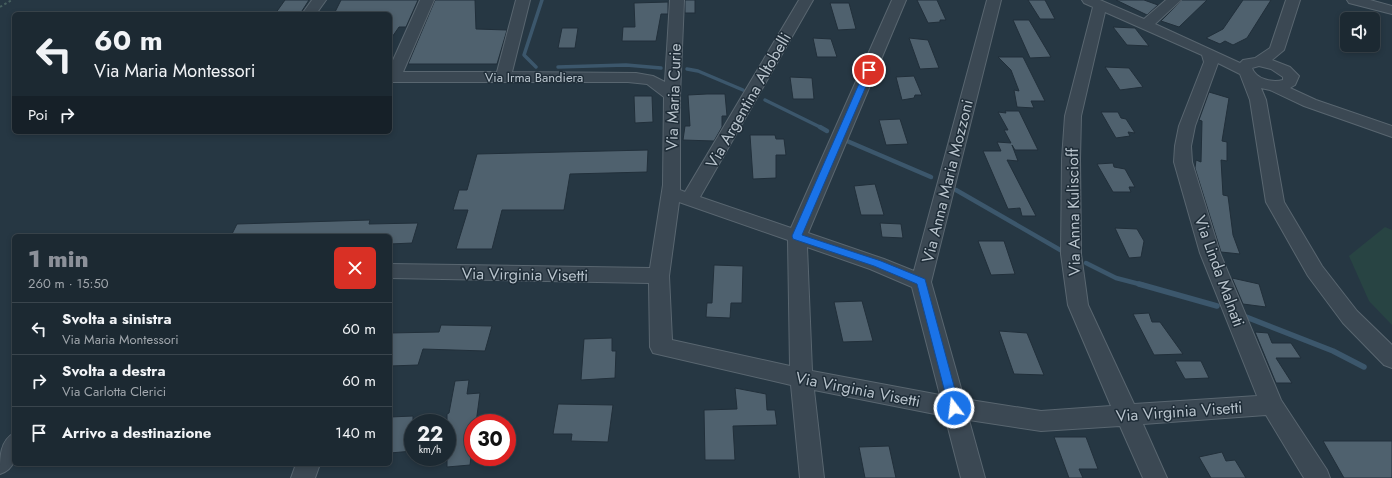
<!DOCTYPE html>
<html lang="it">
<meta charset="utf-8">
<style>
:root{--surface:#1c2932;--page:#29353e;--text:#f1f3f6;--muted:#a0a6ac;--line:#3a454d;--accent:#8c9099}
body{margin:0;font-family:Jost,sans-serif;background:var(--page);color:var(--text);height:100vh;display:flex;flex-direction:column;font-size:15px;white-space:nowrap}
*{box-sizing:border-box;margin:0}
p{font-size:13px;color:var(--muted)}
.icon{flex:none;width:22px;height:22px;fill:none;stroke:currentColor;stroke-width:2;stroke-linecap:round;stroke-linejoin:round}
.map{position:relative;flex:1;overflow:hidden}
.side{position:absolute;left:12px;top:234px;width:380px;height:232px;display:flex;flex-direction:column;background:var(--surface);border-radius:6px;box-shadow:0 2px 6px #0003,0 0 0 1px var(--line)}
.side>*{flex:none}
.top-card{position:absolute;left:12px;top:12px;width:380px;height:122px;border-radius:6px;box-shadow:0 2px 6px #0003,0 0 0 1px var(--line);background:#1c2932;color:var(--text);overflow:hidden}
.buttons{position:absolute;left:1340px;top:12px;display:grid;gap:8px}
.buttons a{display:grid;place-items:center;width:40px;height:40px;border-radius:6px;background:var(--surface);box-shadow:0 2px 6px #0003,0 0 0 1px var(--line);font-size:20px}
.speed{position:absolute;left:404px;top:414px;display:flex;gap:8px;font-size:20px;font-weight:700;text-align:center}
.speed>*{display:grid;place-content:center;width:52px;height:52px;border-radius:50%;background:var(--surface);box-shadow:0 2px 6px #0003,0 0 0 1px var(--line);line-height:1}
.speed small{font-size:10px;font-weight:400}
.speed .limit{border:6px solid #d22;background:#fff;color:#111}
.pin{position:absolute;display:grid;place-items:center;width:34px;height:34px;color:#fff;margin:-17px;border:2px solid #fff;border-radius:50%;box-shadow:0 1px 4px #0007}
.me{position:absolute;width:44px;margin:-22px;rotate:345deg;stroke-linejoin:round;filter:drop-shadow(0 0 3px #0008)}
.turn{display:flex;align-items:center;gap:14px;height:84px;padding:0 16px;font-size:18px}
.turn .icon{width:52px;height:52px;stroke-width:2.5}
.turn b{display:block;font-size:28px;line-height:34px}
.then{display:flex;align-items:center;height:38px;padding:0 16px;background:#0003;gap:8px;font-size:15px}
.round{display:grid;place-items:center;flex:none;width:42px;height:42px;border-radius:6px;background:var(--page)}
.overview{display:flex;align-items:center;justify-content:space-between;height:68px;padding:0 16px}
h1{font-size:24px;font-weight:800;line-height:30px;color:var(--accent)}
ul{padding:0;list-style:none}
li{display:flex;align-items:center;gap:12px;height:52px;padding:0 16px;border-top:1px solid var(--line)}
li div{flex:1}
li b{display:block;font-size:15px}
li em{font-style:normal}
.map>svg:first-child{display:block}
.green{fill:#284443}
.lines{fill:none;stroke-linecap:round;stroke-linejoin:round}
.stream-far2{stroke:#3c576c;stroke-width:3.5}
.stream-far1{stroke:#3c576c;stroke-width:4.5}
.stream{stroke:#3c576c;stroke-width:5.5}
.building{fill:#4f616e;stroke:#212f3a}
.minor-casing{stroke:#596670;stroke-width:2}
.path{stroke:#47605f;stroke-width:2;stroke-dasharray:2.5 2.5;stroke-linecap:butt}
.minor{fill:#3b4853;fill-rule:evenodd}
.route{fill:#1a73e8;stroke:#114b97}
.labels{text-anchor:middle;stroke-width:3;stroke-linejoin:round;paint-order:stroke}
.far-street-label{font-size:13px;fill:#b8c3cc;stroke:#1f2d38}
.street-label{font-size:16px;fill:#b8c3cc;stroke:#1f2d38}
</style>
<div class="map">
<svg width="1392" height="478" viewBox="0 0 1392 478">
<rect width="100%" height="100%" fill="#263743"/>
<polygon class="green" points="1385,227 1392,230 1392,325 1369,301 1349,256"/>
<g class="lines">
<g class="stream-far2">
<polyline points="536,67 524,55 542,0"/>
<polyline points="558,67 626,65 661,68"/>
<polyline points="687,69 698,71 743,90"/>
<polyline points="765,100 822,128"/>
</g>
<g class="stream-far1">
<polyline points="820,127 827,131"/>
<polyline points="847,141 931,177"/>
<polyline points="956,190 1062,251"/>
<polyline points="1086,263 1116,278 1143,285"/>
</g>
<g class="stream">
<polyline points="1139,284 1217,306"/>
<polyline points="1241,315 1333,351 1364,367"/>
</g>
</g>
<g class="building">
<polygon points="285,0 309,0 300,14 275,14"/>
<polygon points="341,0 418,0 406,27 399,27 390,40 390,14 334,14"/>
<polygon points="435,0 475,0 476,29 507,30 497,64 408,64"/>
<rect x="685" y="0" width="10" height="13"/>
<polygon points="917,0 937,0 946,20 940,20 940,22 928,23"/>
<polygon points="1028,0 1045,0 1055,19 1040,19"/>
<polygon points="1116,0 1144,0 1158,5 1147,15"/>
<polygon points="1182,0 1207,0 1179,27 1161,21"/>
<polygon points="1243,0 1271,0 1247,38 1233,45 1225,41 1220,44 1206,38 1223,29"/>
<polygon points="668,2 668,14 661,14 656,41 622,41 623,27 635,27 634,3"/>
<polygon points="830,3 849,3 856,29 838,30"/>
<polygon points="1013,20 1029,20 1051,57 1030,58"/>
<polygon points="1113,27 1135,28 1149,46 1127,45"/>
<polygon points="562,28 578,28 575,48 558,48"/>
<polygon points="813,38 831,39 837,57 817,57"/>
<polygon points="909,38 928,40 939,68 920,69"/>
<polygon points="998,57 1023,57 1045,101 1031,101 1034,108 1017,107 1014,90 1019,91 1011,70"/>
<polygon points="1105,67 1129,68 1143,87 1120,90"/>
<polygon points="914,76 922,95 915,95 914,98 902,100 896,77"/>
<polygon points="790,77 812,78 814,99 793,99"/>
<polygon points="1209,92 1229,98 1222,141 1227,142 1227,161 1221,160 1223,195 1228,196 1233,235 1240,254 1221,252 1195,168 1196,160 1201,162 1202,121 1199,120"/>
<polygon points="707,94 725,94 727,116 722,116 722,127 714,141 683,140 685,126 690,126 688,95"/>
<polygon points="634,96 652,96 653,122 635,123"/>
<polygon points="1005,111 1019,111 1038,150 1015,150 1012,145 1018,161 1007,160 1036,216 1022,216 1020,208 1008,209 983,151 1001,151 997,142 1011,143 1004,130 1008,130 998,112 1006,113"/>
<polygon points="1101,112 1118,112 1121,118 1126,119 1135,133 1128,132 1130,136 1116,138"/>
<polygon points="900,119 908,144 886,145 879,120"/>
<polygon points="750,135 775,135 776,139 784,139 786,155 776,155 776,178 753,179"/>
<polygon points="648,150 647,172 570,174 564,210 502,210 492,249 456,249 468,210 453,210 459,190 467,190 477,154"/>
<polygon points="1113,163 1114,167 1125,169 1135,187 1129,187 1131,192 1113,192 1097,164"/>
<polygon points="875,184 884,215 861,215 854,186"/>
<polygon points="370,220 369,224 418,223 412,243 390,244 390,236 231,236 237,224"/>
<polygon points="880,223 901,224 903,238 882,237"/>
<polygon points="1115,228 1137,229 1144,241 1141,257 1129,258"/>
<polygon points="978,241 1004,241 1015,274 991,275"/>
<polygon points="714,265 743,266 742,303 731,303 730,318 706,317 707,303 712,303"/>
<polygon points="1232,278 1259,284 1266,307 1243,304"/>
<polygon points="862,301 873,341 843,342 834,302"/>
<polygon points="1149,313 1152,322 1160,322 1183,354 1154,355 1133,314"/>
<polygon points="441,325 492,326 485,351 423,349 418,365 390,366 390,333 439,332"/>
<polygon points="999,331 1027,333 1044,375 1014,374"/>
<polygon points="1255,332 1268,333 1272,343 1291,343 1301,358 1276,358 1292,383 1276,383"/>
<polygon points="612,338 612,351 616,351 615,378 581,380 584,339"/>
<polygon points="1175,361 1201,361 1209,378 1185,379"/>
<polygon points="469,380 467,394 480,393 476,423 473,423 473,442 470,465 447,467 447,414 449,413 455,381"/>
<polygon points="735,388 766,394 767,410 775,410 777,425 733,426 735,460 705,460 704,410 737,409"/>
<polygon points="558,404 613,405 608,442 571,441 572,434 553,434"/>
<polygon points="413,416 413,451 390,453 390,417"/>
<polygon points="1054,437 1086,437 1098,469 1079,469 1083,478 1069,478"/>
<polygon points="1323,441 1392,441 1392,478 1344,478"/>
<polygon points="889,446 896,478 865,478 859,447"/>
<polygon points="1222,452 1226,461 1235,460 1246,478 1211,478 1199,457"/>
</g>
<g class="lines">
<defs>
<g id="minor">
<polygon points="312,0 326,0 316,14 302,14"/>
<path d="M420 0H434L403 72H497L516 0H530L512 72 636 73 653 76 665 82 670 0H684L680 96V190L685 192 799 0H813L700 197 791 228 892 0H906L808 233 884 259 914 271 987 0H1001L931 282 964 399 1041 411 1111 406 1068 305 1061 254 1062 159 1065 116 1093 7 1084 3 1082 0H1100L1144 19 1166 0H1181L1155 24 1240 63 1243 60 1255 58 1270 48 1286 0H1300L1284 50 1272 60 1290 67 1299 76 1295 85 1290 88 1316 100 1392 126V137L1304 106 1270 90 1261 88 1266 100 1284 202 1322 266 1357 311 1392 345V368L1384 365 1343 323 1308 276 1266 202 1250 100 1240 74 1218 63 1195 126 1191 146 1192 162 1220 253 1281 400 1327 470 1330 478H1304L1266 415 1143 424 1167 478H1143L1120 426 1041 431 969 420 985 478H961L945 416 814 390 824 478H800L791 385 653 353 650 347 649 283 390 278V264L650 268 663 185 664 97 647 84 628 82H390V67ZM1105 12 1202 55 1204 62 1179 126 1175 146 1174 162 1200 253 1257 396 1134 404 1088 305 1081 254 1080 159 1081 116ZM1259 66 1271 69 1283 77V80C1272 83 1256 79 1252 68ZM679 202 788 240 790 366 672 340 669 276ZM807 247 870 269 912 287 940 395 812 371Z"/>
<polygon points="1347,0 1370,0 1392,6 1392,14 1349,3"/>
<path d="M14 433C14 451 20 467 0 474 0 456 0 441 14 433Z"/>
<polygon points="296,464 320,464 315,478 291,478"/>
</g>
</defs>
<use href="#minor" class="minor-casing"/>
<polyline class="path" points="0,7 12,0"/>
<use href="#minor" class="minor"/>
</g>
<polygon class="route" points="869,67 873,70 802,235 881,261 925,279 960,408 958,412 954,413 950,412 949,408 917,284 874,266 793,239 792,236 865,70"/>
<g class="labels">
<g class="far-street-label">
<text x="534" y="82">Via Irma Bandiera</text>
</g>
<g class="street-label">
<text transform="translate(673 97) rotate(-88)" y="6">Via Maria Curie</text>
<text transform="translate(748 100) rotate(-60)" y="6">Via Argentina Altobelli</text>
<text transform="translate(947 181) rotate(-76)" y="6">Via Anna Maria Mozzoni</text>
<text transform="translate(1073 212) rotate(-91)" y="6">Via Anna Kuliscioff</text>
<text transform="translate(1220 271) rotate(70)" y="6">Via Linda Malnati</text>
<text transform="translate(525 274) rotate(1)" y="6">Via Virginia Visetti</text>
<text transform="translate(858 389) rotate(11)" y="6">Via Virginia Visetti</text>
<text transform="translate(1179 411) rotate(-4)" y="6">Via Virginia Visetti</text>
</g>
</g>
</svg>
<div class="buttons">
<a><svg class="icon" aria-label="sound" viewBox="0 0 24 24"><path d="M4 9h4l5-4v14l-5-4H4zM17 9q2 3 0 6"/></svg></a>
</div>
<div class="speed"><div>22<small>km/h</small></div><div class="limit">30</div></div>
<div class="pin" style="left:869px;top:70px;background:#d93025"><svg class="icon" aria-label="arrive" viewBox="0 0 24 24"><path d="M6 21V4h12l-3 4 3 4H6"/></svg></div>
<svg class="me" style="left:954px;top:408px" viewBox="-20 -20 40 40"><circle r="17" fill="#1a73e8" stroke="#fff" stroke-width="3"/><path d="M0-11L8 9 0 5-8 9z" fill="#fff"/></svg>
<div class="top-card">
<div class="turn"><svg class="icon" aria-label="left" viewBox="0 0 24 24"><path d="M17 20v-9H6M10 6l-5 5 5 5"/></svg><div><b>60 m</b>Via Maria Montessori</div></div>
<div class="then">Poi<svg class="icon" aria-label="right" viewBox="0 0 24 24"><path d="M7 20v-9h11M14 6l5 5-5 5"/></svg></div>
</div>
<section class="side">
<div class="overview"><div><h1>1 min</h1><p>260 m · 15:50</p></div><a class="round" style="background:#d93025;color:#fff"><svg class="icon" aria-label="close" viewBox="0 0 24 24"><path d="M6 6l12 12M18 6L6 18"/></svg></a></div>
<ul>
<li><svg class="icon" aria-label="left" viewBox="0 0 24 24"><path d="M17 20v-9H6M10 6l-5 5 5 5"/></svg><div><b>Svolta a sinistra</b><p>Via Maria Montessori</p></div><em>60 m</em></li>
<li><svg class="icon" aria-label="right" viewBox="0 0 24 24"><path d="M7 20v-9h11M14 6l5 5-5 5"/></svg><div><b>Svolta a destra</b><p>Via Carlotta Clerici</p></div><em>60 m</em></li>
<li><svg class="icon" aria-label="arrive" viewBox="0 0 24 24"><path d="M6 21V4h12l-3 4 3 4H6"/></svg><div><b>Arrivo a destinazione</b></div><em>140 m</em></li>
</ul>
</section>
</div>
